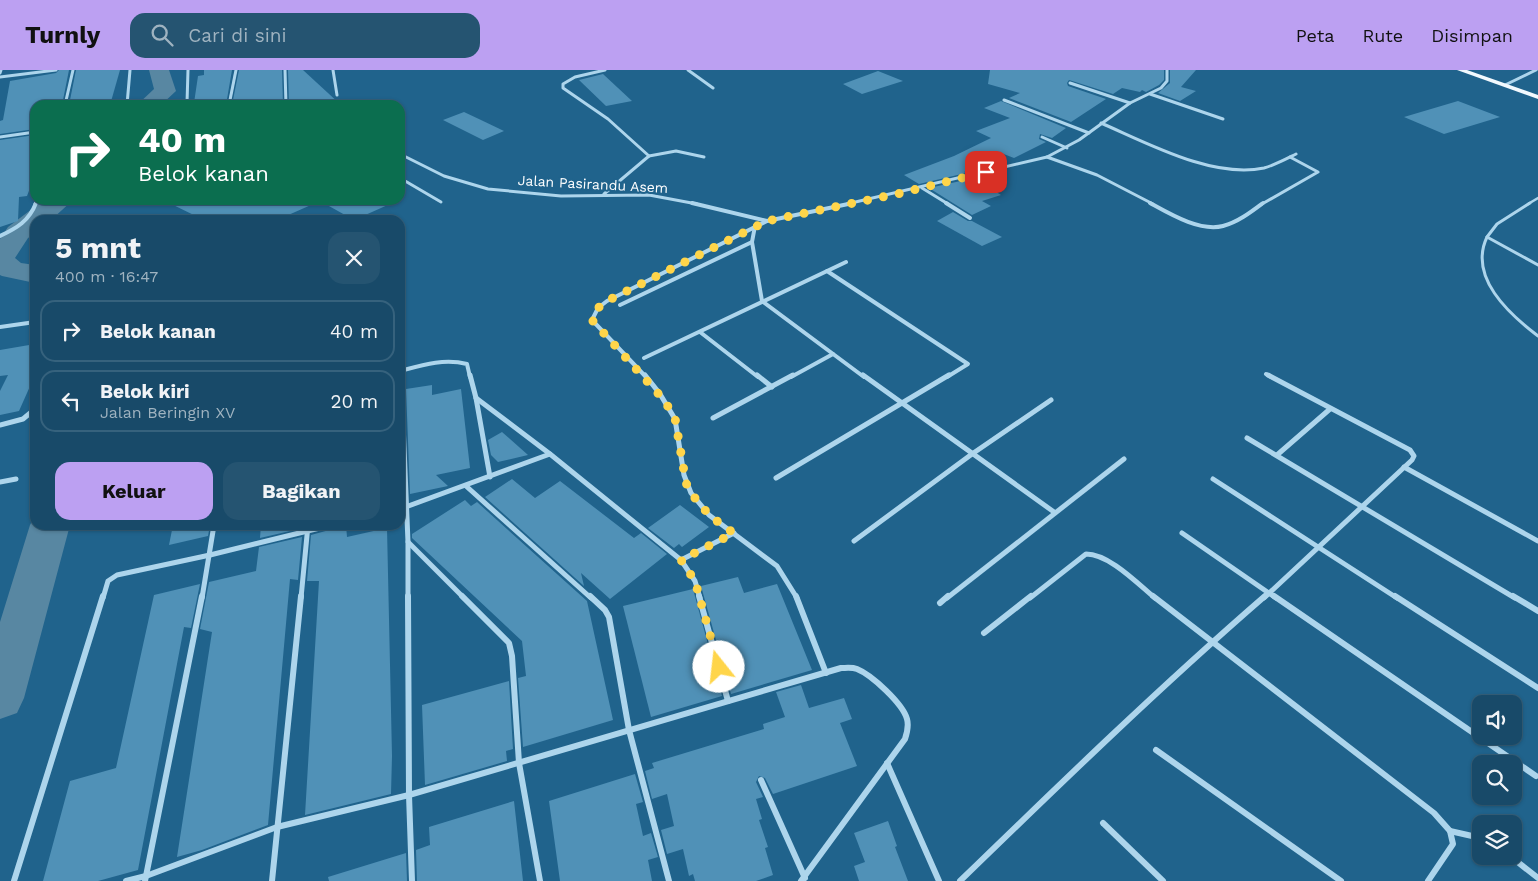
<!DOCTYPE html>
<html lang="id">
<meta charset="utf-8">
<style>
:root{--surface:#184a69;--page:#255471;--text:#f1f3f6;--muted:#9fb3c0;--line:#36627d;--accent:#bca0f2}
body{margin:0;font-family:"Work Sans",sans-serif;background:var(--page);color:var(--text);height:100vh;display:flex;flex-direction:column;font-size:19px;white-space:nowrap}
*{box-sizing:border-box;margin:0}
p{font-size:16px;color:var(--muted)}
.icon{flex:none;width:28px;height:28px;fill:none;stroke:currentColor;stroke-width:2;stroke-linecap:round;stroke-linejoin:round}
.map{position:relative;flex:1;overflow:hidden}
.side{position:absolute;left:30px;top:145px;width:375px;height:315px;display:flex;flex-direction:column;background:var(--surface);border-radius:15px;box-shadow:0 1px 4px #0004,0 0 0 1px var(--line)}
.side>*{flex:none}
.guide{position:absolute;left:30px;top:30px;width:375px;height:105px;border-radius:15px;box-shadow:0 1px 4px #0004,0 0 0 1px var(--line);background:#0b6e4f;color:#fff;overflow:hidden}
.tools{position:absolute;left:1472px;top:625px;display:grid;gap:10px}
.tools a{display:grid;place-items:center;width:50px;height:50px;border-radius:10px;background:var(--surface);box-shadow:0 1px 4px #0004,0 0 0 1px var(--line);font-size:25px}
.pin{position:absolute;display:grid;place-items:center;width:42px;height:42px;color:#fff;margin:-21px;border-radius:10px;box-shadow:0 2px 8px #0006}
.me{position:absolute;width:55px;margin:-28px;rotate:344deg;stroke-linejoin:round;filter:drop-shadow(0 0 4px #0008)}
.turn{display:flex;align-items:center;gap:18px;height:105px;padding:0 25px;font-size:22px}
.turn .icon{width:65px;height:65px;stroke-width:2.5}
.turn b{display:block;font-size:35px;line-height:42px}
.round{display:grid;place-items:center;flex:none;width:52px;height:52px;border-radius:15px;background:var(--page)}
.overview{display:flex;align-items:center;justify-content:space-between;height:85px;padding:0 25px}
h1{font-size:30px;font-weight:700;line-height:38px}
.cta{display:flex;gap:10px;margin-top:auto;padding:10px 25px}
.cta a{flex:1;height:58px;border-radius:15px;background:var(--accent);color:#111;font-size:20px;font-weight:700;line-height:58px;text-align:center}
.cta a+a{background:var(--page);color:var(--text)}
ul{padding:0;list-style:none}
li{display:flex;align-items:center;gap:15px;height:62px;margin:0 10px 8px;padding:0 15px;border:2px solid var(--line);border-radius:15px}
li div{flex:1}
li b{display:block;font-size:19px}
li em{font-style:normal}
header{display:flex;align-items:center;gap:30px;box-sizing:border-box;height:70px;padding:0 25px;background:var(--accent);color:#111}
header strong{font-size:24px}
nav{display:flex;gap:28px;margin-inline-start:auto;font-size:18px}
.search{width:350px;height:45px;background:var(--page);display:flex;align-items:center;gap:12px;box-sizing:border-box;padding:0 18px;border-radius:15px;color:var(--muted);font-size:19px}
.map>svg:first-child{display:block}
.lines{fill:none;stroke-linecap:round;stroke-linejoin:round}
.river{fill:#5887a2;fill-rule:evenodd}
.building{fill:#5091b7}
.lane-far1{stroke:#add5ec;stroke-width:2.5}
.lane{stroke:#add5ec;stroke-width:3}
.street-far3{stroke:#add5ec;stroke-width:3}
.street-far2{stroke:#add5ec;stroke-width:4}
.street-far1{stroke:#add5ec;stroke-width:5}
.street{stroke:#add5ec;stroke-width:6}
.primary{fill:#f2f9fe;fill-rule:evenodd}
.route{stroke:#ffd54a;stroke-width:9;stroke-dasharray:0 16.2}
.labels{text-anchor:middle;stroke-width:4;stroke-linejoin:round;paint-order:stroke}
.far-street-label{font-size:14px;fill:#fff;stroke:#20638c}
</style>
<header>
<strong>Turnly</strong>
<div class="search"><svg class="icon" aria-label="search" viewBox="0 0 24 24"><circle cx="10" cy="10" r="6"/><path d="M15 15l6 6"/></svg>Cari di sini</div>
<nav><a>Peta</a><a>Rute</a><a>Disimpan</a></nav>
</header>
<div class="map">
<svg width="1538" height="811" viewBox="0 0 1538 811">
<rect width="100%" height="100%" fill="#20638c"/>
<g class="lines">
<g class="river">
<polygon points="149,0 169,0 176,21 161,35 137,35 154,19"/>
<polygon points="44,130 73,130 51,150 35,150 35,163 28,168 15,188 21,193 35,195 35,213 2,206 0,205 0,169 8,157"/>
<polygon points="35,446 35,455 70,455 24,628 17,643 0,649 0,552 30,455"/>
</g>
</g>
<g class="building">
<polygon points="59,0 69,0 62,35 35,35 35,59 0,64 0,51 3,50 10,11 56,3"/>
<polygon points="76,0 120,0 110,35 69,35"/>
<polygon points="204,0 232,0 226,35 194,33 198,6 204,5"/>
<polygon points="239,0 282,0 283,35 232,35"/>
<polygon points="288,0 303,0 341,35 289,35"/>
<polygon points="990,0 1164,0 1164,10 1159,15 1146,22 1142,20 1140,22 1122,18 1113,24 1069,10 1067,13 1068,16 1106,29 1071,52 1009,28 1020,23 988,14"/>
<polygon points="1170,0 1196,0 1181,17 1196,21 1180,31 1158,23 1170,13"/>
<polygon points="878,1 903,11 862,24 843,14"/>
<polygon points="603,4 632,31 606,36 579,10"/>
<polygon points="1001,31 1066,58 1052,68 1040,64 1039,69 1046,72 1014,88 1001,83 964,102 966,103 919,114 904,105 954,86 991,68 976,61 1010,48 984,38"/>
<polygon points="1458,31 1500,47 1444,64 1404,47"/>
<polygon points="464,42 481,50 504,61 483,70 443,50"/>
<polygon points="35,65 35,105 27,126 19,127 18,151 0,157 0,70"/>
<polygon points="974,108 1001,125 982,131 991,136 972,145 929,118"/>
<polygon points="163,130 399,130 354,150 320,131 277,150 204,150"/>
<polygon points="953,142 968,151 972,151 1002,167 982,176 937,151"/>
<polygon points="35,274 35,305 19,341 0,345 0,321 8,305 0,306 0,280"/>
<polygon points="432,315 432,325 461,319 470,398 436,405 448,416 410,424 406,319"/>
<polygon points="502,362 528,385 498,392 491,385 488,370"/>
<polygon points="512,409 535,428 560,411 634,468 641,463 667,484 610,529 581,503 584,516 485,427"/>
<polygon points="465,430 471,436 477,432 587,531 613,650 523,677 518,608 526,606 522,571 412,468 412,464"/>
<polygon points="680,435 709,457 682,477 679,474 674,478 648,458"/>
<polygon points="173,455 210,455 208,466 169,475"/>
<polygon points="261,455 304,455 303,458 260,468"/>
<polygon points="336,455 346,455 347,467 387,458 392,686 391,724 305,745 319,511 307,511 311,465 333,459"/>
<polygon points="302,467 298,510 290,509 268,755 202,780 177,787 212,562 200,559 209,512 256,501 259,477"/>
<polygon points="738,507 744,523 777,514 812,600 731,624 701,516"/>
<polygon points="200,514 191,558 184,557 138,800 98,811 43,811 70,711 116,698 154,525"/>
<polygon points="693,519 722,626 651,647 623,536"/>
<polygon points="509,611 513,679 506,681 507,691 425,715 422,635"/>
<polygon points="801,615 809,638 844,628 852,649 840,653 857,696 773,724 765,708 759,706 756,712 763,727 756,729 762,749 759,750 768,777 765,778 773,805 756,811 695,811 693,804 689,806 683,779 667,784 661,760 674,756 667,724 652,729 645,701 654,698 652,693 764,659 763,654 785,647 776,622"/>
<polygon points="635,704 643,732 636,734 643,766 651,763 658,787 648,790 652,811 560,811 549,731"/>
<polygon points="514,731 523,811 417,811 416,780 430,775 429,757"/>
<polygon points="888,751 897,776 895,777 908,811 859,811 854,796 865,792 854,763"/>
<polygon points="406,783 407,811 329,811 328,807"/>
</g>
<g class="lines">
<polyline class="lane-far1" points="1528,134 1538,128"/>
<g class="lane">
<polyline points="1530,133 1497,154 1487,167 1538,195"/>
<path d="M1487 167C1468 207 1509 244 1538 266"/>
</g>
<g class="street-far3">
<polyline points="285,0 286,35"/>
<polyline points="333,0 337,25"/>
<polyline points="688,0 713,18"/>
<polyline points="0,3 1,0"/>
<polyline points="0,7 56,0"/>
<polyline points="1070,13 1130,33"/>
<polyline points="1505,15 1536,0"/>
<polyline points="1150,24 1223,49"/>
<polyline points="1004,30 1089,63"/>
<polyline points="187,33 188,0"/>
<polyline points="65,35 73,0"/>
<polyline points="127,35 130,0"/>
<polyline points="229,35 236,0"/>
<path d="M1101 53C1147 73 1213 109 1264 98 1275 95 1286 89 1296 84"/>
<polyline points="0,67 35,62"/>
<polyline points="1042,67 1067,78"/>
<polyline points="400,84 444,106 488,119 561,126 649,125 697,134"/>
<polyline points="649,86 676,81 704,87"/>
<polyline points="1047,87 1097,105 1153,134"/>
<polyline points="400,108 441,132"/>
<polyline points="922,118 948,134"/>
<polyline points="604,124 649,86 608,49 563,18 563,14 575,7 605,0"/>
<polyline points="35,134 37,130"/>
<polyline points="847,134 1047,87 1079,70 1130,33 1161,18 1167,11 1167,0"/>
<polyline points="1262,134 1318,102 1290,87"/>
</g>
<g class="street-far2">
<polyline points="692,133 767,151 853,133"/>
<polyline points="946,133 970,148"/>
<path d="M1150 133C1170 144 1200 162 1223 156 1238 152 1251 142 1263 133"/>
<polyline points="755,156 752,172 762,231 864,307"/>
<path d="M0 166C17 158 29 151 36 133"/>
<polyline points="827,201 968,294 947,307"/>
<polyline points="620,235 752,172"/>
<polyline points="0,257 35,252"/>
<polyline points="700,262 758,307"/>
<polyline points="644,288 846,192"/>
<path d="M400 301C422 295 444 288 467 294L470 307"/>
<polyline points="401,301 401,307"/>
<polyline points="1266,304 1271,307"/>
<polyline points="646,307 592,250 598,238 607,231 767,151"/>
<polyline points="791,307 833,284"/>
</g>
<g class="street-far1">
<polyline points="401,305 408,472 408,528"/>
<polyline points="470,305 476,328 490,407"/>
<polyline points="645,305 660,324 675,349 684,405 691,423 709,445 777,496 797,528"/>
<polyline points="757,305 772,317"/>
<polyline points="863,305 1054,442"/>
<polyline points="476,328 550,384 681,490 695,511 700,528"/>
<polyline points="713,348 793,305"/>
<polyline points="0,355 23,349 35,339"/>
<polyline points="1247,368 1515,528"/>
<polyline points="1277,385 1330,339"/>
<polyline points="1404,397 1538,471"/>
<polyline points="776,408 949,305"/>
<polyline points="1213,409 1397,528"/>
<polyline points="0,412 16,409"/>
<polyline points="466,416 591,528"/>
<polyline points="400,439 550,384"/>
<polyline points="1182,463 1276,528"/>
<polyline points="854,471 972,384 1051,330"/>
<polyline points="408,472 464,528"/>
<polyline points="681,490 734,463"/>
<polyline points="103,528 108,511 117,505 210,485 332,455"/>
<polyline points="202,528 214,455"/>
<polyline points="301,528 308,455"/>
<polyline points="947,528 1124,389"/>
<path d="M1030 528 1086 484C1109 484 1137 513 1155 528"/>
<polyline points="1264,528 1412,390 1414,386 1410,380 1268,305"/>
</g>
<g class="street">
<polyline points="408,526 409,725 412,811"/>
<polyline points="462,526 509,573 512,586 519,693 540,811"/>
<polyline points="590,526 605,540 609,547 629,660 669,811"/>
<polyline points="699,526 728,631"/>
<polyline points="796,526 826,603"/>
<polyline points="1153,526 1434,743 1450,761 1453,774 1428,811"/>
<polyline points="1274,526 1536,706"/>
<polyline points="1395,526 1538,618"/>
<polyline points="1513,526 1538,541"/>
<polyline points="940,533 948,526"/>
<polyline points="984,563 1031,526"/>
<polyline points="1156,680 1341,811"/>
<polyline points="887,693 939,811"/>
<polyline points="761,710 805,808"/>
<polyline points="1103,753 1163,811"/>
<polyline points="1450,761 1481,768"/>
<polyline points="1510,786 1538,808"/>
<polyline points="14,811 103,526"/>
<path d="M126 811 146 806 277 757 409 725 841 598C846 598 852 597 857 599 872 605 903 634 907 649 909 656 907 663 905 669L801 811"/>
<polyline points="145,811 202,526"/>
<polyline points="272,811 301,526"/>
<path d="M960 811C1060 714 1160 617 1265 526"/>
</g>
<polygon class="primary" points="1457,0 1467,0 1538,25 1538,29"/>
</g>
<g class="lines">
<path class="route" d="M719 597 695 511 681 490 734 463C713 450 697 435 686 413L675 348 664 330 592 250 598 238 607 231 767 151 897 124 986 102"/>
</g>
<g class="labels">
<g class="far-street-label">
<text transform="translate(593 114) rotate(3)" y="5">Jalan Pasirandu Asem</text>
</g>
</g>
</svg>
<div class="tools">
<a><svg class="icon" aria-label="sound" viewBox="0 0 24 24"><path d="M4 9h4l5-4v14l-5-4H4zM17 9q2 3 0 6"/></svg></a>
<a><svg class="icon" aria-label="search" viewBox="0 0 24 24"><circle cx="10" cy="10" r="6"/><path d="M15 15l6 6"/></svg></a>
<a><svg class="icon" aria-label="layers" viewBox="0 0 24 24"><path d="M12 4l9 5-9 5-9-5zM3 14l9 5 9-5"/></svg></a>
</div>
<div class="pin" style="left:986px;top:102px;background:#d93025"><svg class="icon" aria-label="arrive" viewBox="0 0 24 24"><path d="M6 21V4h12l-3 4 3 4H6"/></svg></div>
<svg class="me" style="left:719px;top:597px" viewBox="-20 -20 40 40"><circle r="19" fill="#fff"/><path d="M0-13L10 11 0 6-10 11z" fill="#ffd54a"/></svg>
<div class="guide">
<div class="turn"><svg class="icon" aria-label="right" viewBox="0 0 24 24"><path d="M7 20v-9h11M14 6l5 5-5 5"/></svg><div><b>40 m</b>Belok kanan</div></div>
</div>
<section class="side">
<div class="overview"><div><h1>5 mnt</h1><p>400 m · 16:47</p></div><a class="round"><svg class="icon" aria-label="close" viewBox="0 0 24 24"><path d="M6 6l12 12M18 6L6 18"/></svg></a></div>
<ul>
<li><svg class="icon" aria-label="right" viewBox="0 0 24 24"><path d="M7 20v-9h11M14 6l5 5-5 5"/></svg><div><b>Belok kanan</b></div><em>40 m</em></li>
<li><svg class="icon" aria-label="left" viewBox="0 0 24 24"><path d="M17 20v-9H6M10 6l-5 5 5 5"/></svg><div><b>Belok kiri</b><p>Jalan Beringin XV</p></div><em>20 m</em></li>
</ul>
<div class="cta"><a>Keluar</a><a>Bagikan</a></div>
</section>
</div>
